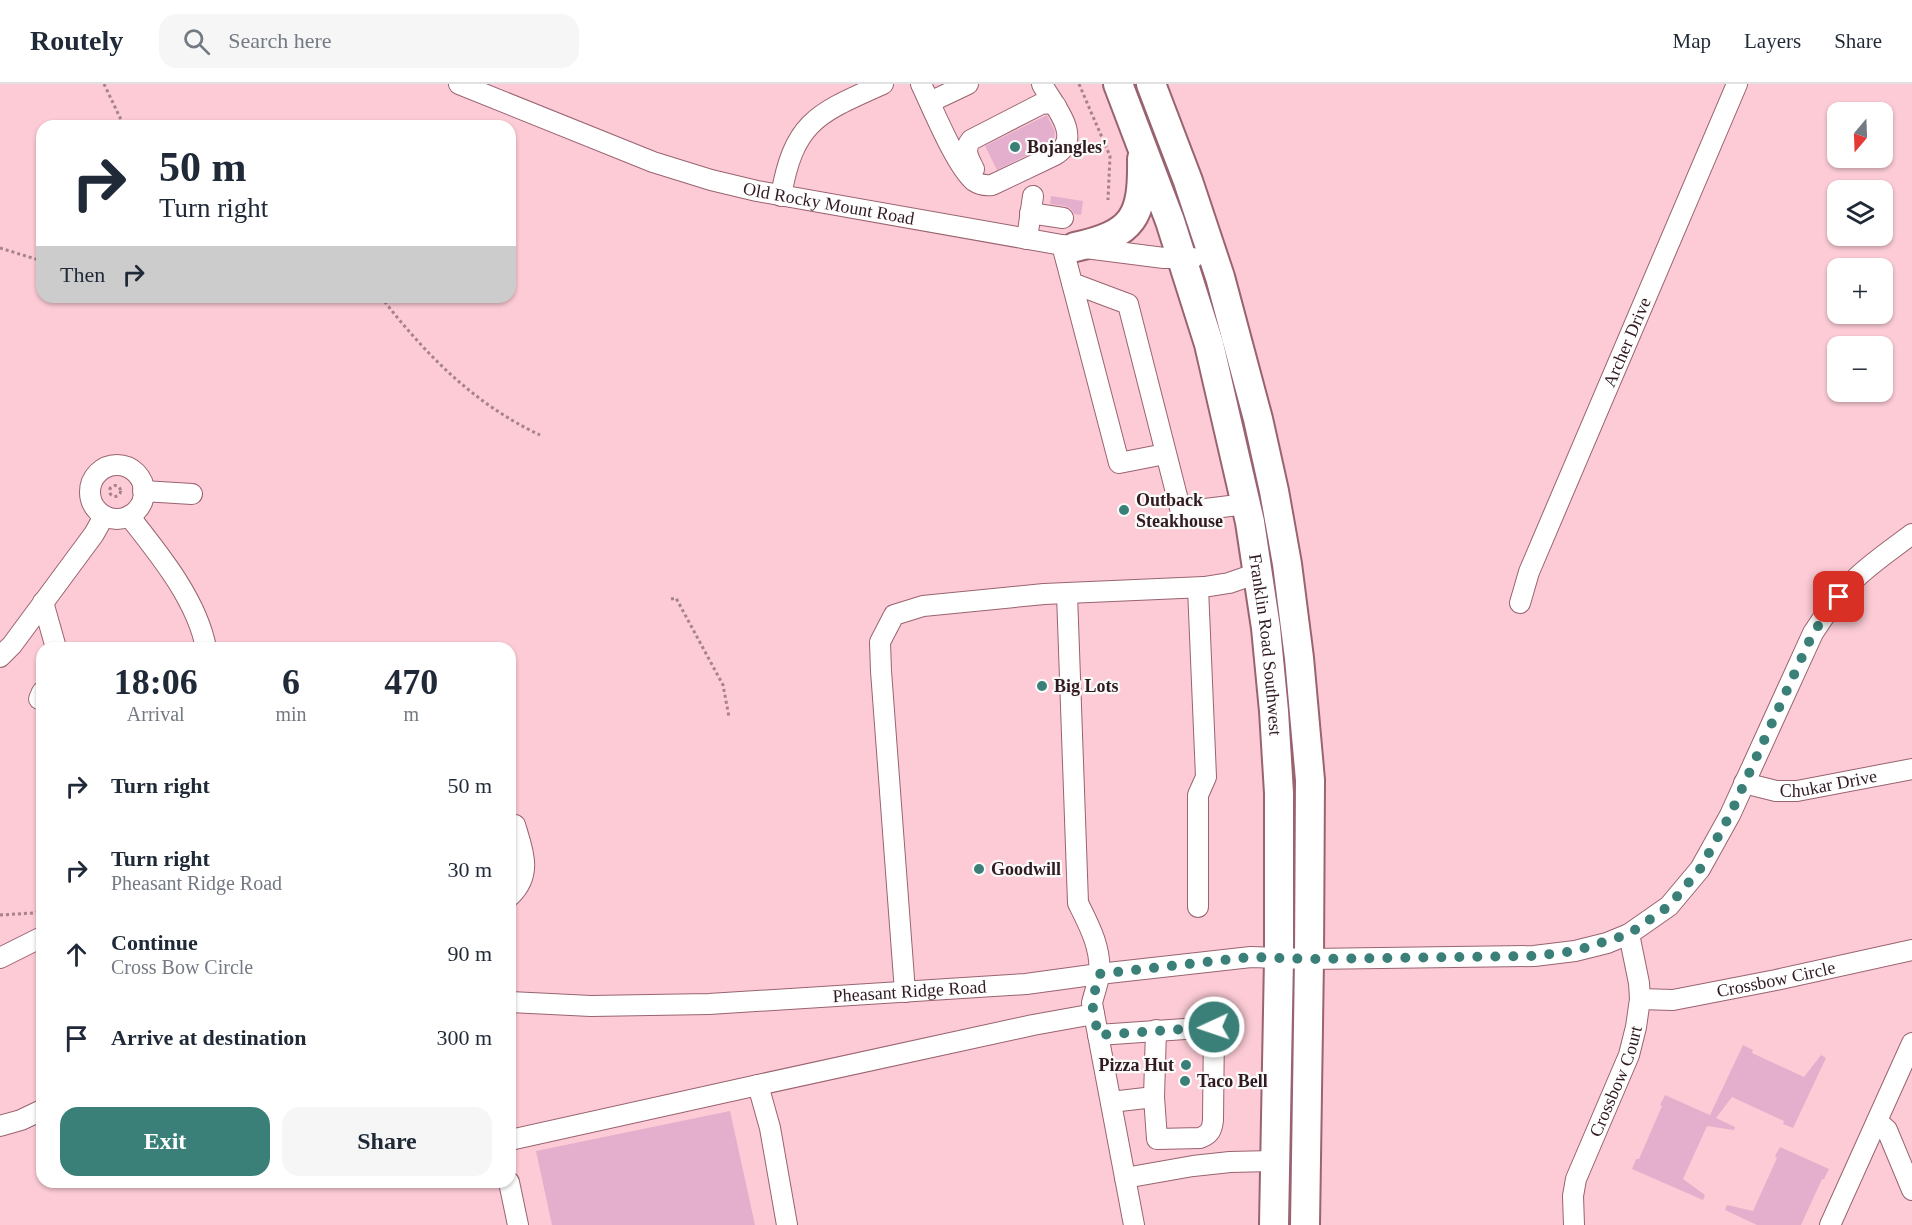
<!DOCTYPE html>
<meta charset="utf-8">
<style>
:root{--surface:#fff;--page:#f6f6f7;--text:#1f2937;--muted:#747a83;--line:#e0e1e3;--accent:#3a8078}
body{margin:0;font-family:"Times New Roman",serif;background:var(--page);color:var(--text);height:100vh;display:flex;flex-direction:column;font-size:22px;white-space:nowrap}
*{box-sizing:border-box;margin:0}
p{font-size:20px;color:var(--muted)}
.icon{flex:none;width:33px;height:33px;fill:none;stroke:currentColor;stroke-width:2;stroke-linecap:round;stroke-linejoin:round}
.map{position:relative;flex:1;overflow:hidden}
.sheet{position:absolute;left:36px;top:558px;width:480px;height:546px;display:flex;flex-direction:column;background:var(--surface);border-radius:18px;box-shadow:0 2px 4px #0004}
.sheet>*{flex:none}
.top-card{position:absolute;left:36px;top:36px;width:480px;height:183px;border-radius:18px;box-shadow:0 2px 4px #0004;background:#fff;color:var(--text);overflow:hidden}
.needle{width:39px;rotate:199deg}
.buttons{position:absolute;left:1827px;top:18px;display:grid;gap:12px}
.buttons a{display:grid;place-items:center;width:66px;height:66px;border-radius:12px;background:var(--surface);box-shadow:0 2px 4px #0004;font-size:30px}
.pin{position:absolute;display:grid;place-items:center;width:51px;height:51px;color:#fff;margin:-26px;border-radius:12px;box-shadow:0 3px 9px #0006}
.me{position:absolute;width:66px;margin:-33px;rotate:267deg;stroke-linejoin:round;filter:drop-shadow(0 0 4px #0008)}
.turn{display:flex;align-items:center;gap:21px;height:126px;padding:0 24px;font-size:27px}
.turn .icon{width:78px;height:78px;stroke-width:2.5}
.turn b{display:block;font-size:42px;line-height:51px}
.then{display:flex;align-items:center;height:57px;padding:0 24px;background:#0003;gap:12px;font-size:22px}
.eta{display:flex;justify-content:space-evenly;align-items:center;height:102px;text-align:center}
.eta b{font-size:36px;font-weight:700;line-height:42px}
.cta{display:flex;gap:12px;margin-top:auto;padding:12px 24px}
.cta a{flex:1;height:69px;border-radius:18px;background:var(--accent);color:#fff;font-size:24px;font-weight:700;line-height:69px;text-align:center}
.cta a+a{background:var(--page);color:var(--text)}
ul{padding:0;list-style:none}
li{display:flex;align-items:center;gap:18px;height:84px;padding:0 24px}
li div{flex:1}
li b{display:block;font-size:22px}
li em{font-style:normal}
header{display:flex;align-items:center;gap:36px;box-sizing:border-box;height:84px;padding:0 30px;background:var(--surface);border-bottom:2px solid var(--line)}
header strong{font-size:28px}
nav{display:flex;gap:33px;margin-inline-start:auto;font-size:21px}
.search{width:420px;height:54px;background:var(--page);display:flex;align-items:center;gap:15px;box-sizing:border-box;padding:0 21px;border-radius:18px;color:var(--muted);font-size:22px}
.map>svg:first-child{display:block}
.building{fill:#e3afcc}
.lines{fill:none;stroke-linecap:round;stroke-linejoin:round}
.minor-casing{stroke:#996370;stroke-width:22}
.highway-casing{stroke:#996370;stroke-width:32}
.path{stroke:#a7828a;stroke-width:3;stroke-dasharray:3 3;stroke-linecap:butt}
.minor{stroke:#fff;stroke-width:20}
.highway{stroke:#fff;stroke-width:28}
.route{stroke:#3a8078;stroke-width:10;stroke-dasharray:0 18}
.poi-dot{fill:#3a8078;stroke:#fbfbfb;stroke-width:2}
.labels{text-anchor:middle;stroke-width:4.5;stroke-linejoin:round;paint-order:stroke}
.poi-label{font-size:18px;font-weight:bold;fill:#311b20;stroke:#fbfbfb;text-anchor:start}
.street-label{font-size:18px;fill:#311b20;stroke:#fbfbfb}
</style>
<header>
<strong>Routely</strong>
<div class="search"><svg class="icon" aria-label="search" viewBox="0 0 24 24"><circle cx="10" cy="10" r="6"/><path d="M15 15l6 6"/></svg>Search here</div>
<nav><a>Map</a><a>Layers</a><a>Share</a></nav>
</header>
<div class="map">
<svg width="1912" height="1141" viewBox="0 0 1912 1141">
<rect width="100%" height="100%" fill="#fccbd5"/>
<g class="building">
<polygon points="1047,31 1055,48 1054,55 1039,62 1040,65 997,86 985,62"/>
<polygon points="1051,112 1083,117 1081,131 1074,130 1071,125 1065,122 1050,120"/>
<polygon points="1743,961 1753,966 1752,969 1804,993 1821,971 1826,974 1793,1044 1783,1040 1784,1037 1732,1013 1716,1034 1735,1043 1734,1046 1707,1042 1683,1095 1705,1111 1703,1116 1632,1085 1636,1075 1639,1075 1662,1022 1660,1021 1665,1011 1712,1032 1710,1031"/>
<polygon points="730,1027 755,1141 552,1141 536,1067"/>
<polygon points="1780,1063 1829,1085 1824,1095 1822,1095 1801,1141 1757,1141 1725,1126 1727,1121 1753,1127 1777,1074 1775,1072"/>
</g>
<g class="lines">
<defs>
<g id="minor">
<path id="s1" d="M459 0 653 78 711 96 757 107 1062 161 1164 174H1193"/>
<path d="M921 0C932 23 956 82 974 97 980 101 985 102 992 101L1055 71C1085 53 1052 20 1042 0"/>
<polyline points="930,18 968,0"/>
<path d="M974 85C969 75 963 66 971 56L1041 20 1049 19 1056 22"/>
<path d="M781 112C794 36 819 29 883 0"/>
<polyline points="1030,129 1063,134"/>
<polyline points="1027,155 1033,112"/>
<polyline points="1062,161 1072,199 1128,220 1181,428 1246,420"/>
<polyline points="1072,199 1119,379 1165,370"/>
<circle cx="117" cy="408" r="27"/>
<polyline points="143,407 192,410"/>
<path d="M129 432C159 470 197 516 206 564"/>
<polyline points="1198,504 1206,693 1198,711 1198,823"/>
<path d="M1067 510 1078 819C1089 841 1102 865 1099 891 1098 900 1094 910 1092 919L1134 1141"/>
<polyline points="43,518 56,564"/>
<path id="s2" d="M1520 519 1529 488 1737 0"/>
<polyline points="0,573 12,561 94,450 104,432"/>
<polyline points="39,615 42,608"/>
<path id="s3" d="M1744 699 1776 707H1797L1912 685"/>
<path d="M510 812C533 790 523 767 515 741"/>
<polyline points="0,874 42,853"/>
<polyline points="905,908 881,587 880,558 894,531 923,522 1044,510 1204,503 1229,499 1258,489"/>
<path id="s4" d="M1640 915 1673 916 1776 896 1912 866"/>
<path id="s5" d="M510 918 591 922 709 920 1026 900 1099 890 1251 873 1309 875 1534 872 1575 867 1607 859 1629 850 1669 822 1700 785 1730 731 1813 549C1824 532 1836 515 1850 500 1868 481 1891 466 1912 450"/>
<path d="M1098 951 1214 943 1213 1036C1212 1046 1210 1050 1200 1054L1157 1055 1154 1013 1111 1018"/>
<polyline points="1154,1013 1156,946"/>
<polyline points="1877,1037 1887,1046 1912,1106"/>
<polyline points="0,1042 21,1036 42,1026"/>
<polyline points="510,1056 758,1001"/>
<polyline points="1125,1094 1193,1082 1230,1078 1275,1077"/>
<polyline points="509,1098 518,1141"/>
<polyline points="787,1141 770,1044 758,1001 1033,941 1094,930"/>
<path id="s6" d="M1574 1141 1573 1112 1576 1095 1629 971 1636 943 1640 915 1639 899 1629 850"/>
<polyline points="1830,1141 1912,959"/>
</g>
<g id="highway">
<path id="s7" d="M1118 0 1170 137 1209 260 1250 438 1266 544 1274 627 1279 709V874L1274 1141"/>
<polyline points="1151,0 1188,97 1220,193 1258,335 1274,407 1287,480 1299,574 1310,696 1309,875 1305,1141"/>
<path d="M1075 163C1134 150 1143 133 1142 75"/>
</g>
</defs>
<use href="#minor" class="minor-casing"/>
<use href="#highway" class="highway-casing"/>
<g class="path">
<polyline points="104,0 124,42"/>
<polyline points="1079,0 1110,72 1108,116"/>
<polyline points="0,164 42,177"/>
<path d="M381 213C425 270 474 320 540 351"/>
<circle cx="115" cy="407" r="5.5"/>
<polyline points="671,515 676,514 723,601 729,633"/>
<polyline points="0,831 33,829 42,826"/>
</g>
<use href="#minor" class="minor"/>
<use href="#highway" class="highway"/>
</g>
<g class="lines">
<polyline class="route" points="1214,943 1098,951 1092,919 1099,890 1251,873 1309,875 1534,872 1575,867 1629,850 1669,822 1700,785 1730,731 1813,549 1839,513"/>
</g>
<g class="poi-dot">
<circle cx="1015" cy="63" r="6"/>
<circle cx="1124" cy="426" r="6"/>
<circle cx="1042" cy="602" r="6"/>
<circle cx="979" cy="785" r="6"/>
<circle cx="1186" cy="981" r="6"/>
<circle cx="1185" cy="997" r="6"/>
</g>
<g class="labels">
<g class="poi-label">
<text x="1027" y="69">Bojangles'</text>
<text x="1136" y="422">Outback<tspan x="1136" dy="21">Steakhouse</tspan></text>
<text x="1054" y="608">Big Lots</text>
<text x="991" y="791">Goodwill</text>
<text x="1174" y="987" text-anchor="end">Pizza Hut</text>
<text x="1197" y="1003">Taco Bell</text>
</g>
<g class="street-label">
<text dy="6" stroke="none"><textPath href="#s1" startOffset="390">Old Rocky Mount Road</textPath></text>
<text dy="6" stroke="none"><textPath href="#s2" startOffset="282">Archer Drive</textPath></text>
<text dy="6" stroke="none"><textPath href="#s7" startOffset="582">Franklin Road Southwest</textPath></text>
<text dy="6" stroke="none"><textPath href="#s3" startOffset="86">Chukar Drive</textPath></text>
<text dy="6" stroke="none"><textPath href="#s4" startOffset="138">Crossbow Circle</textPath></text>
<text dy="6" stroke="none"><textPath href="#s5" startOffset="400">Pheasant Ridge Road</textPath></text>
<text dy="6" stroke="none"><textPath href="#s6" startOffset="152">Crossbow Court</textPath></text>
</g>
</g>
</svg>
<div class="buttons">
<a><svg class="needle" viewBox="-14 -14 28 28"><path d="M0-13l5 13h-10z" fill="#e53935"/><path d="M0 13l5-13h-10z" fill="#747a83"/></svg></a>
<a><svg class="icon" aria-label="layers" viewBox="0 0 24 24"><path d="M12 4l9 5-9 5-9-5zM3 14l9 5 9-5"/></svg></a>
<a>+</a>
<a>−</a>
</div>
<div class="pin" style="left:1839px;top:513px;background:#d93025"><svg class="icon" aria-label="arrive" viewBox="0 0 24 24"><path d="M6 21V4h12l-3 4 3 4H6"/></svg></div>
<svg class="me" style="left:1214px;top:943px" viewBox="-20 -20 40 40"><circle r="17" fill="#3a8078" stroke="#fff" stroke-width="3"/><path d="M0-11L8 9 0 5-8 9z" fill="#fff"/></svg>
<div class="top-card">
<div class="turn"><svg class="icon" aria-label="right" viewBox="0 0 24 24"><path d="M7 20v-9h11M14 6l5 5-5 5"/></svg><div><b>50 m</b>Turn right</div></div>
<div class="then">Then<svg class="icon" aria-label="right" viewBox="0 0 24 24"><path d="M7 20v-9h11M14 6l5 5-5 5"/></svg></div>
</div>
<section class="sheet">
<div class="eta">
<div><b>18:06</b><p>Arrival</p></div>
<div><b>6</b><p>min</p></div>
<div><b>470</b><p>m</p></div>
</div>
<ul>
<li><svg class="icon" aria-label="right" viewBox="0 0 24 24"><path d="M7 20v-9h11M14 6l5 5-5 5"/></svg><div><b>Turn right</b></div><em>50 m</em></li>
<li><svg class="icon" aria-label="right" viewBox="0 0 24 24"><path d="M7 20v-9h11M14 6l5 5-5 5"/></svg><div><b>Turn right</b><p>Pheasant Ridge Road</p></div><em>30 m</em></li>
<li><svg class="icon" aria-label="ahead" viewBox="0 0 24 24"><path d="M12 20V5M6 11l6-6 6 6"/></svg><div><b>Continue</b><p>Cross Bow Circle</p></div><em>90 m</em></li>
<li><svg class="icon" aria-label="arrive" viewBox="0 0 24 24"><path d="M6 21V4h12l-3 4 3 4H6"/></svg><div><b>Arrive at destination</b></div><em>300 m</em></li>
</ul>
<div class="cta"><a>Exit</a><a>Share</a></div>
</section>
</div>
